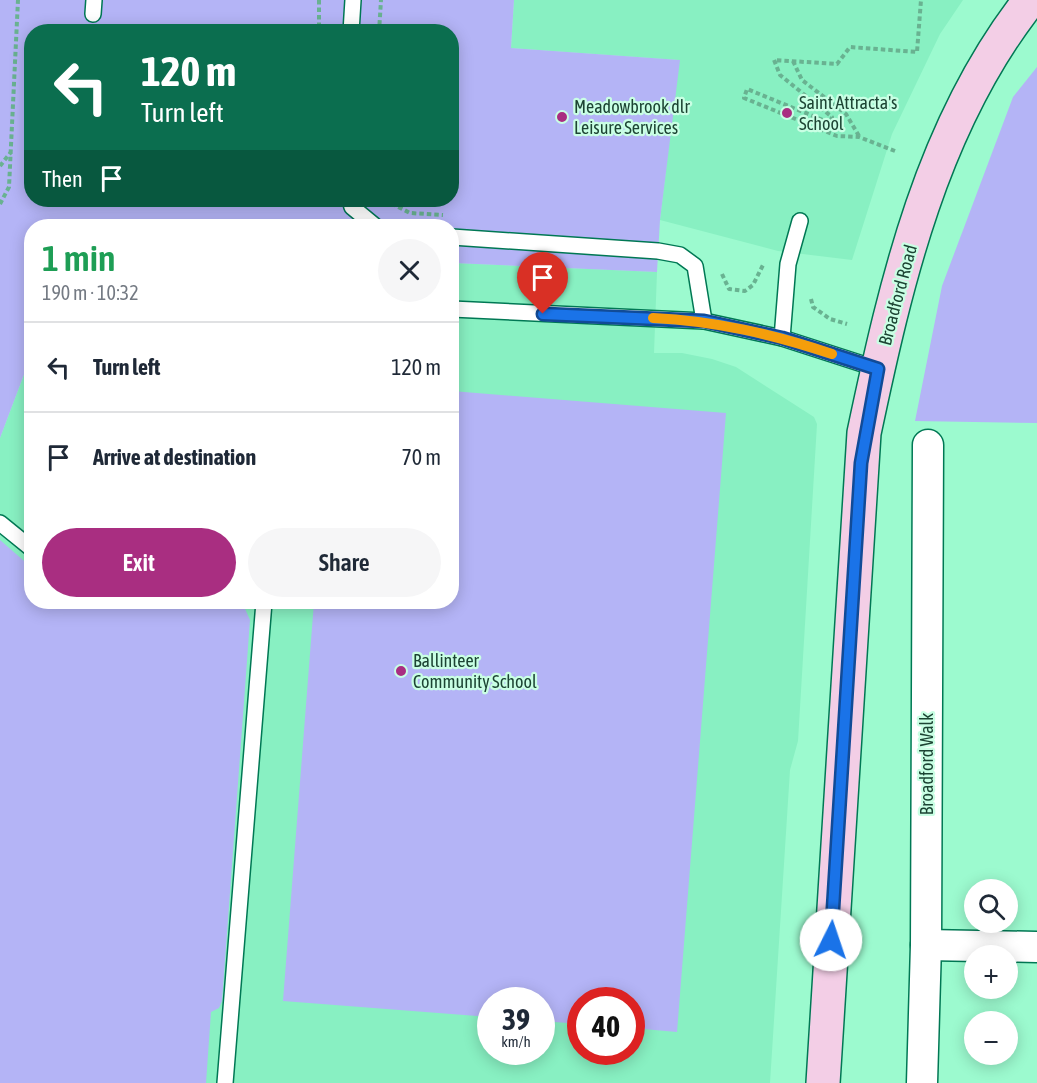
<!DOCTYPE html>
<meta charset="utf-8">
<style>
:root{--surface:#fff;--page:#f6f6f7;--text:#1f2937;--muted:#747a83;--line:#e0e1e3;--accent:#a92e81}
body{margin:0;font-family:"Asap Condensed",sans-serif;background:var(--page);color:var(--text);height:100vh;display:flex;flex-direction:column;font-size:22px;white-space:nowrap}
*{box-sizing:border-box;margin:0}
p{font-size:20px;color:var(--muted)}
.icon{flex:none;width:33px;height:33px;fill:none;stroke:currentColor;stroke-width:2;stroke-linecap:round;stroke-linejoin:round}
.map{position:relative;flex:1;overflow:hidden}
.side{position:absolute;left:24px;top:219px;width:435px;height:390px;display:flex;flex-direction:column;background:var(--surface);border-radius:24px;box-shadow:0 3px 15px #0003}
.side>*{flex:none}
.guide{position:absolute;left:24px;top:24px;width:435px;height:183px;border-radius:24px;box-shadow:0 3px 15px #0003;background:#0b6e4f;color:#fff;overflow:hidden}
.controls{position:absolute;left:964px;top:879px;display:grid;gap:12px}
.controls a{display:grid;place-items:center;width:54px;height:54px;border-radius:50%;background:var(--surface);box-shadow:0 3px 15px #0003;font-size:30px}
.speed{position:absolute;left:477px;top:987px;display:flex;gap:12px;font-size:30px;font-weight:700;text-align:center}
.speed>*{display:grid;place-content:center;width:78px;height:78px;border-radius:50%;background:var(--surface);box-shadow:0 3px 15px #0003;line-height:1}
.speed small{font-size:15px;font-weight:400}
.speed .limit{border:9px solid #d22;background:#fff;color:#111}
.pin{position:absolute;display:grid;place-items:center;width:51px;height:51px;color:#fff;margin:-62px -26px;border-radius:50% 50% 50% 0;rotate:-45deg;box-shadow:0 0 6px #0007}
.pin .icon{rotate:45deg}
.me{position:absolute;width:66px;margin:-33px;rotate:4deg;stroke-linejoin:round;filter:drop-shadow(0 0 4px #0008)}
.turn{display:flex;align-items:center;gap:21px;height:126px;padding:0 18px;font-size:27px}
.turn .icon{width:78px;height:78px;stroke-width:2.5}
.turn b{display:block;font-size:42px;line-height:51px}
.then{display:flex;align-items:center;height:57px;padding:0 18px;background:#0003;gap:12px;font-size:22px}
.round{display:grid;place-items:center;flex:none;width:63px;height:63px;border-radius:32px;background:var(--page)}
.head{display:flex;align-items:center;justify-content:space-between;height:102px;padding:0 18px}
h1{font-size:36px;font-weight:600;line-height:45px;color:#1e9e55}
.action{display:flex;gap:12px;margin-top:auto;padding:12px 18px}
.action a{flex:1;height:69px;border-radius:36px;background:var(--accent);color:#fff;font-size:24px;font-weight:600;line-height:69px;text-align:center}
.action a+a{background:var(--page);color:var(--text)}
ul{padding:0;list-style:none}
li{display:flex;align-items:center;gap:18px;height:90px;padding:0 18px;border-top:2px solid var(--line)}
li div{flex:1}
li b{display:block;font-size:22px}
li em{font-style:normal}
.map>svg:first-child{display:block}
.built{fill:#88f0c2;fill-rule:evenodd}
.green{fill:#b4b4f6;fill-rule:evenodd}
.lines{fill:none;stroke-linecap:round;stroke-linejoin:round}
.lane-casing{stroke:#007854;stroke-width:18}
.street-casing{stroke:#007854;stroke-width:33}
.secondary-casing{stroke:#007854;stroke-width:36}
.path{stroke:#69b291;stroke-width:4;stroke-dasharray:4.5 3;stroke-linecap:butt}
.lane{stroke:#fff;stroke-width:15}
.street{stroke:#fff;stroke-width:30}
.secondary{stroke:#f3cee6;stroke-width:33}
.route-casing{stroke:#114b97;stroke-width:15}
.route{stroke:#1a73e8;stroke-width:10}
.slow{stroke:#f59e0b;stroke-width:10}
.poi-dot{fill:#a92e81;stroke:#c9ffe4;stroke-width:2}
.labels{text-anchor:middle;stroke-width:4.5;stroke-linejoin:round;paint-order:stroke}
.poi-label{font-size:18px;fill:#1c4433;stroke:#c9ffe4;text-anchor:start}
.street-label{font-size:18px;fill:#1c4433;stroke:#c9ffe4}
</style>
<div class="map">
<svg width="1037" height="1083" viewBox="0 0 1037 1083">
<rect width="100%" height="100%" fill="#9cfacf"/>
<g class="built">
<polygon points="514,0 963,0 940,34 892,134 852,260 778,251 660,220 679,60 511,48"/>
<path d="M452 263 657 272 654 353H682L712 359 736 367 814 417 817 424 798 741 790 770 770 1083H0V438L31 356 32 602H452ZM490 1000H542V1052H490ZM580 1000H632V1052H580Z"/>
</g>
<g class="green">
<path d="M0 0H514L511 48 680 60 660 220 657 272 452 263V226H32L31 356 0 438ZM32 32H452V200H32Z"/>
<polygon points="1037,67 1037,423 915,421 942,286 1013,97"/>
<polygon points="452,391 726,413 677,1032 632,1028 632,1000 580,1000 580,1024 542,1021 542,1000 490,1000 490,1017 283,1001 314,602 452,602"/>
<polygon points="0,540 31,567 32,602 242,602 250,620 222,1001 219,1008 211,1012 206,1083 0,1083"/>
</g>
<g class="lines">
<defs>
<g id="lane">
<polyline points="93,14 94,0"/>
<polyline points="351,32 353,0"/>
<polyline points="350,200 352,207 375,226"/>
<polyline points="452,237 658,251 680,255 695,266 704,321"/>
<polyline points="452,309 704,321 782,338 878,369"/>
<polyline points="782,338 788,264 800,221"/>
<polyline points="0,523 32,549"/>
<polyline points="225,1083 264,602"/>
</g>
<g id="street">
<polyline points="926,945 1037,947"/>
<polyline points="922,1083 926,945 928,445"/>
</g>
<path id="secondary" d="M823 1083 864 433C896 282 932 124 1030 0"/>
</defs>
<use href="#lane" class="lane-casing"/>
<use href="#street" class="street-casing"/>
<use href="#secondary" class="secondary-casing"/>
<g class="path">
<polyline points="319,0 319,32"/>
<polyline points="379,32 381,0"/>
<polyline points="793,61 802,80 846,114 859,136"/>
<polyline points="895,151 859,137 837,136 744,98 747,89 830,123 832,117 780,75 774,60 837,64 850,47 917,52 921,0"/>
<polyline points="0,166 11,152"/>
<polyline points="385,200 410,213 443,215"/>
<polyline points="0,204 9,187 18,0"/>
<polyline points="722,274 729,289 745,291 753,285 763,265"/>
<polyline points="811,299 813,307 830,319 847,324"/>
</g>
<use href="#lane" class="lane"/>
<use href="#street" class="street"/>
<use href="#secondary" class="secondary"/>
</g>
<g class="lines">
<defs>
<polyline id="route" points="543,314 704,321 782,338 878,369 861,463 831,940"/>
</defs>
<use href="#route" class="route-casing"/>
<use href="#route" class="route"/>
<path class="slow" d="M653 318C716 321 772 334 832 354"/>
</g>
<g class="poi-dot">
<circle cx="787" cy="113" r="6"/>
<circle cx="562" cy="117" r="6"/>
<circle cx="401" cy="671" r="6"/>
</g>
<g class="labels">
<g class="poi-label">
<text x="799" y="109">Saint Attracta's<tspan x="799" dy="21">School</tspan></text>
<text x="574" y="113">Meadowbrook dlr<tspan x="574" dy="21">Leisure Services</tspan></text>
<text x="413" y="667">Ballinteer<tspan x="413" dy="21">Community School</tspan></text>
</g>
<g class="street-label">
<text transform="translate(898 295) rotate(-75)" y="6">Broadford Road</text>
<text transform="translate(927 764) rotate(-90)" y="6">Broadford Walk</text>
</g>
</g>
</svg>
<div class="controls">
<a><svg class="icon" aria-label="search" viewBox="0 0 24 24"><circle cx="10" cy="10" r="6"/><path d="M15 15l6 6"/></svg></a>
<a>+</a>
<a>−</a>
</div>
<div class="speed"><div>39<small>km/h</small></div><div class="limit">40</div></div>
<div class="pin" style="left:543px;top:314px;background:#d93025"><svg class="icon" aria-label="arrive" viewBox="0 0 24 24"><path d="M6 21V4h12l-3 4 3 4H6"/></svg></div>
<svg class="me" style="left:831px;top:940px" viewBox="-20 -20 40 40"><circle r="19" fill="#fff"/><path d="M0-13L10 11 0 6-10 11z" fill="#1a73e8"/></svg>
<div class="guide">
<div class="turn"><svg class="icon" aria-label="left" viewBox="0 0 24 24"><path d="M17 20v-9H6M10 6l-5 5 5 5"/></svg><div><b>120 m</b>Turn left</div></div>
<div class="then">Then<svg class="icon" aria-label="arrive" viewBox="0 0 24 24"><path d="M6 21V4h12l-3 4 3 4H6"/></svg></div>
</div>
<section class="side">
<div class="head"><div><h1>1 min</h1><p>190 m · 10:32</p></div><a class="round"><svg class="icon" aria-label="close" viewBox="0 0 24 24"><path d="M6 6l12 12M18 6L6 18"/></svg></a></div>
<ul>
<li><svg class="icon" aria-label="left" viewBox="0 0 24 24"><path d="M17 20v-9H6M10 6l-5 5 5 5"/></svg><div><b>Turn left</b></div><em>120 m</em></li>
<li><svg class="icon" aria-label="arrive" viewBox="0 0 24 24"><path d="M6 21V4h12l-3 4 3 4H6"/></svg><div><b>Arrive at destination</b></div><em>70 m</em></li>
</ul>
<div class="action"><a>Exit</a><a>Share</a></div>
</section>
</div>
